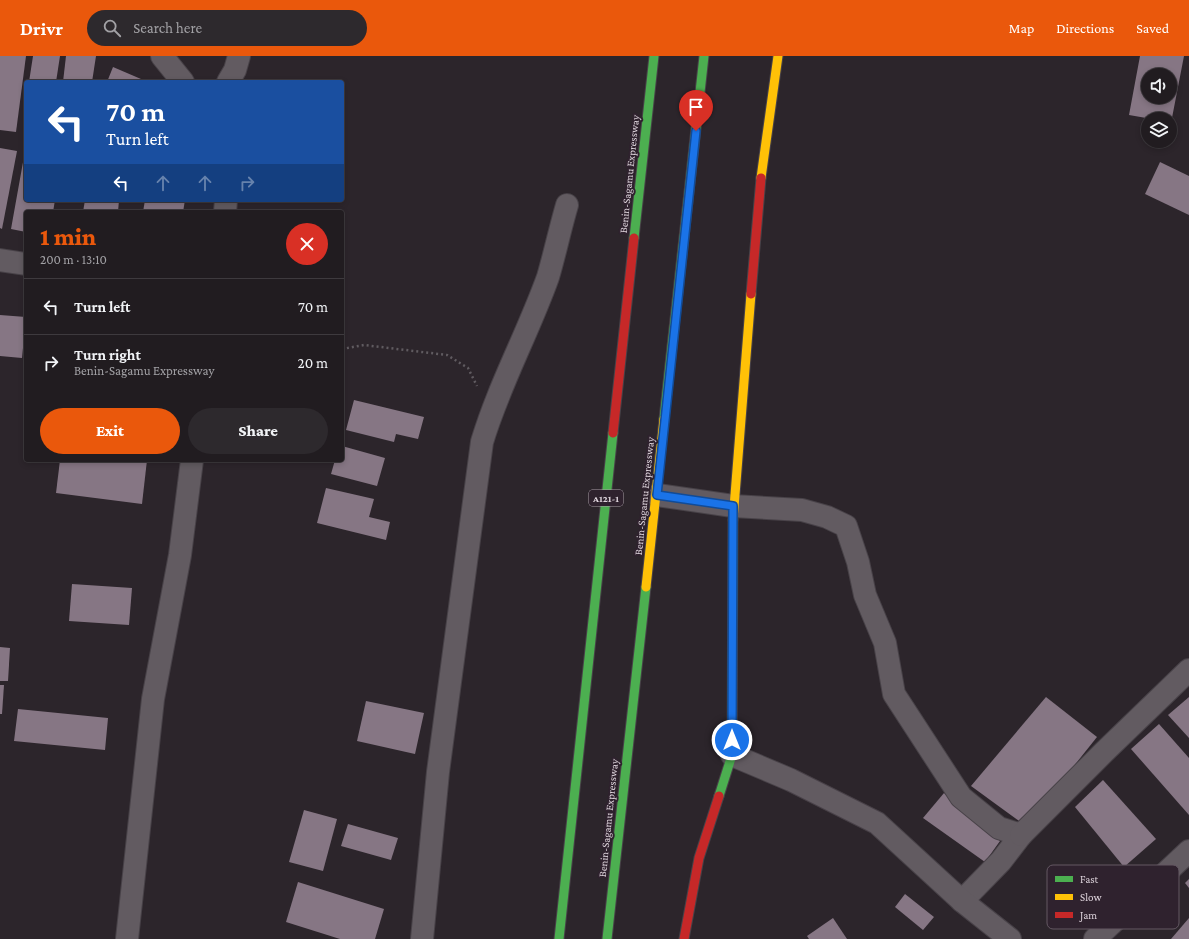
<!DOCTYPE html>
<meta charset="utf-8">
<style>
:root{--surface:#211c20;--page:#2d292d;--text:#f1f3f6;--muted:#a2a1a5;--line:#3e3a3e;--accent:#ea580c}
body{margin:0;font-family:"Crimson Pro",serif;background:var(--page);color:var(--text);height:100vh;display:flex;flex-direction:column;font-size:15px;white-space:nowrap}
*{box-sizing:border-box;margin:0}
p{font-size:13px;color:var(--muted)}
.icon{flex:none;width:22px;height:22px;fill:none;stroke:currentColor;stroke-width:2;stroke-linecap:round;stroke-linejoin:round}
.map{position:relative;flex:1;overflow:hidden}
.panel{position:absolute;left:24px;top:154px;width:320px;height:252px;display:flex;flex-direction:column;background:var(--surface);border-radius:4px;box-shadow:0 2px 6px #0003,0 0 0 1px var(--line)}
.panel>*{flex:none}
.banner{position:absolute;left:24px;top:24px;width:320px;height:122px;border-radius:4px;box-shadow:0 2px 6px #0003,0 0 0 1px var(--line);background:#1a4fa0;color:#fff;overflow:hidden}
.buttons{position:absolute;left:1141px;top:12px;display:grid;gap:8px}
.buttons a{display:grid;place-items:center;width:36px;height:36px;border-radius:50%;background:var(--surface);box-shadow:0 2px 6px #0003,0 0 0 1px var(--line);font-size:20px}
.pin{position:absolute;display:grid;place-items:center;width:34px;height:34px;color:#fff;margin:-41px -17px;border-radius:50% 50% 50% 0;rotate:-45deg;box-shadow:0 0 4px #0007}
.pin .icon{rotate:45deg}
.me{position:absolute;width:44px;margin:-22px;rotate:0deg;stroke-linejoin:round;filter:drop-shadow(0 0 3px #0008)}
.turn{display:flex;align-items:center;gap:14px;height:84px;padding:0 16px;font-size:18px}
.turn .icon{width:52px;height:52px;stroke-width:2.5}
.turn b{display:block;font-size:28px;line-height:34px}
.lanes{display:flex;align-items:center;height:38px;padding:0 16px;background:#0003;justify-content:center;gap:20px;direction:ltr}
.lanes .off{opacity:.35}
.round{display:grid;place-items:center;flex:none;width:42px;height:42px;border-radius:21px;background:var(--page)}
.overview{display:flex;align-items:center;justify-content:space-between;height:68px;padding:0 16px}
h1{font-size:24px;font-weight:800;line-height:30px;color:var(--accent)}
.cta{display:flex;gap:8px;margin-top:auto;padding:8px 16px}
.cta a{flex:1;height:46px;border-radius:24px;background:var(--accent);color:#fff;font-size:16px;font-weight:800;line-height:46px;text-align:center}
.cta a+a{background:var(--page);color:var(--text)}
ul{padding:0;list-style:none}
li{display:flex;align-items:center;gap:12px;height:56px;padding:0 16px;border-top:1px solid var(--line)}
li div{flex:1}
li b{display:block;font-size:15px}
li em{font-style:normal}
header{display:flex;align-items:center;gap:24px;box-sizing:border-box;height:56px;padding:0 20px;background:var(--accent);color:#fff}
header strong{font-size:19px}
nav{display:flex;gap:22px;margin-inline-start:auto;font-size:14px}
.search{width:280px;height:36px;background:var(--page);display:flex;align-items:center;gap:10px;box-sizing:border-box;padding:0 14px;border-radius:22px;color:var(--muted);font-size:15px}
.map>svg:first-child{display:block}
.building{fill:#867684;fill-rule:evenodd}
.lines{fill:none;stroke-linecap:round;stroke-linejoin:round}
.street-casing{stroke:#484248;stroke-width:24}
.fast-casing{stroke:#484248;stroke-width:11}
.slow-casing{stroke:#484248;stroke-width:11}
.jam-casing{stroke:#484248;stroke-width:11}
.path{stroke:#605b60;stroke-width:2.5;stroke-dasharray:2 3;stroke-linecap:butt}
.street{stroke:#625b61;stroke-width:22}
.fast{stroke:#4caf50;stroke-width:9}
.slow{stroke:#ffc107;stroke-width:9}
.jam{stroke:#c62828;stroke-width:9}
.route-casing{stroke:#114b97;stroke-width:10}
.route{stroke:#1a73e8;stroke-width:7}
.labels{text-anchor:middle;stroke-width:4;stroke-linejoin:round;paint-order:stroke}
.shield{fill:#2f222e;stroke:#aa9fa8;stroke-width:1}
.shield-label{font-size:10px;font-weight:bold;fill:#dfd5dd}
.street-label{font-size:11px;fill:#dfd5dd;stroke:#2f222e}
.key{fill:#2f222e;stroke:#645863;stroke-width:1}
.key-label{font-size:11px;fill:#dfd5dd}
</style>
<header>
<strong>Drivr</strong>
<div class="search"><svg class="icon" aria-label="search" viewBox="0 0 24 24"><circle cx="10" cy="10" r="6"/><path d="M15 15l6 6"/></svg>Search here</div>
<nav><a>Map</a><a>Directions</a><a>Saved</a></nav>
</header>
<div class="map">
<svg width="1189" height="883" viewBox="0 0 1189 883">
<rect width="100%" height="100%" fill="#2c252b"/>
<g class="building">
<polygon points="0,0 26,0 16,76 0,74"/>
<polygon points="33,0 60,0 56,26 29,26"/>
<polygon points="66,0 96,0 92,26 63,26"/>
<path d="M1140 0H1184L1171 67 1170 63H1152L1129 59ZM1148 19H1170V41H1148Z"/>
<polygon points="113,11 148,26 107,26"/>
<polygon points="25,55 26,55 26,73 23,72"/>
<polygon points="0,92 17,95 2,173 0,172"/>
<polygon points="25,95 26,144 55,144 53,156 26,156 26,176 11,173"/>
<polygon points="1160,106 1189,120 1189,159 1145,138"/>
<polygon points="85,144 119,144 118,156 83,156"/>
<polygon points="145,144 185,144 183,156 143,156"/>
<polygon points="0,259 26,261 22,302 0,300"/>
<polygon points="354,344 424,361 418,383 396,378 394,386 346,374"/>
<polygon points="342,390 385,402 377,430 331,418 335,404 342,404"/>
<polygon points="60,404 147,404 142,448 56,437"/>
<polygon points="326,432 374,443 369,461 390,466 386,484 317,467"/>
<polygon points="72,528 132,532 129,569 69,565"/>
<polygon points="0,591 10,592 8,625 0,625"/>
<polygon points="0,629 4,629 2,658 0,658"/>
<polygon points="1046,641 1097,681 1026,770 971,730"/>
<polygon points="1189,641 1189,682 1168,659"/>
<polygon points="366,645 424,657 415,698 357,685"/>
<polygon points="18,653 108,662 105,694 14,685"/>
<polygon points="1159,668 1189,702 1189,759 1131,693"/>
<polygon points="1103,724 1156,783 1124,811 1075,751"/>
<polygon points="944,737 1000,785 985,806 923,762"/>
<polygon points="304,754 337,763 323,815 289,806"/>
<polygon points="348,768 398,782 391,804 341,790"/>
<polygon points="1189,823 1189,832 1185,827"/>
<polygon points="298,826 384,853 375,883 340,883 286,866"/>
<polygon points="905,838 934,861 923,874 895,851"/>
<polygon points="833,862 847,883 809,883 807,880"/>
<polygon points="1189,862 1189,883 1171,883"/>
</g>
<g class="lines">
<defs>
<g id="street">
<polyline points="162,0 183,26"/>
<polyline points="228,26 235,14 239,0"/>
<polyline points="225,156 226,144"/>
<polyline points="0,204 26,208"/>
<polyline points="657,439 733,450 802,454 827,461 846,470 858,506 865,539 885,587 894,638 961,741 999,772 1021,779 1001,805 962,845"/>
<polyline points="732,699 791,724 877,767 962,845 1010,883"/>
<polyline points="1021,779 1104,696 1189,614"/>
<polyline points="127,883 153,643 180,499 192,404"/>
<path d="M422 883 438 716 482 386C499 329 528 277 548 221 555 197 560 173 567 149"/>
<polyline points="1095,883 1189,795"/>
</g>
<g id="fast">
<polyline points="634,182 654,0"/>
<polyline points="664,363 704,0"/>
<polyline points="719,740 732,699 733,464"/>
<polyline points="559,883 613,377"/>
<polyline points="607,883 646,531"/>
</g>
<g id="slow">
<polyline points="761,122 778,0"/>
<polyline points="733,464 751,238"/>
<polyline points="646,531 664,363"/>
</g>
<g id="jam">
<polyline points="751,238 761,122"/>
<polyline points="613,377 634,182"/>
<polyline points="684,883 699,802 719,740"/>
</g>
</defs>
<use href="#street" class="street-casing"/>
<use href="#fast" class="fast-casing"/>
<use href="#slow" class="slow-casing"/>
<use href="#jam" class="jam-casing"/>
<polyline class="path" points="342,293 364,289 447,299 468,312 477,330"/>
<use href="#street" class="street"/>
<use href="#fast" class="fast"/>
<use href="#slow" class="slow"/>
<use href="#jam" class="jam"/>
</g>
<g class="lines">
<defs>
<polyline id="route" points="696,75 657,439 733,450 732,684"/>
</defs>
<use href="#route" class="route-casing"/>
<use href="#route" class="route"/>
</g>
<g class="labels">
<rect class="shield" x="589" y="434" width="34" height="16" rx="3"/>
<g class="shield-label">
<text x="606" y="446">A121-1</text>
</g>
<g class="street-label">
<text transform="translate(629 118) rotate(-84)" y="4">Benin-Sagamu Expressway</text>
<text transform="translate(644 440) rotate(-84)" y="4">Benin-Sagamu Expressway</text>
<text transform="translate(608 762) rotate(-84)" y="4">Benin-Sagamu Expressway</text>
</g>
</g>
<rect x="1047" y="809" width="132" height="64" rx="6" class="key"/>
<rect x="1055" y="820" width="18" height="6" fill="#4caf50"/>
<rect x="1055" y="838" width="18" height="6" fill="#ffc107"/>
<rect x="1055" y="856" width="18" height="6" fill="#c62828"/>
<g class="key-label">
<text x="1080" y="827">Fast</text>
<text x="1080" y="845">Slow</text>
<text x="1080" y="863">Jam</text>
</g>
</svg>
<div class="buttons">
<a><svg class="icon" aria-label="sound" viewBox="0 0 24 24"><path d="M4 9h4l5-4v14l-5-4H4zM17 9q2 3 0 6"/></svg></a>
<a><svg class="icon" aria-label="layers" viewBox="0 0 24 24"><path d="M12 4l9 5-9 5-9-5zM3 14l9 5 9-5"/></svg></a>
</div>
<div class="pin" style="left:696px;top:75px;background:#d93025"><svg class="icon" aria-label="arrive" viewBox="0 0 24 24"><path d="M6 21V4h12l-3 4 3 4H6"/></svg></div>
<svg class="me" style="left:732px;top:684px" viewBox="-20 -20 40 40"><circle r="17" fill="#1a73e8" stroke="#fff" stroke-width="3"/><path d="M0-11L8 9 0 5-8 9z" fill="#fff"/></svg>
<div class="banner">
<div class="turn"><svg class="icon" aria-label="left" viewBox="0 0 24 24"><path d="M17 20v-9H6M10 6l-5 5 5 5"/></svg><div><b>70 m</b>Turn left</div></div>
<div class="lanes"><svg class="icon" aria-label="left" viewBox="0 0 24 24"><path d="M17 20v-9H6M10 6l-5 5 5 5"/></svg><svg class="icon off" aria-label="ahead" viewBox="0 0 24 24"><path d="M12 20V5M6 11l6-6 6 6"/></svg><svg class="icon off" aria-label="ahead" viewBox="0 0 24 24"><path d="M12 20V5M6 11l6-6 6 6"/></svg><svg class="icon off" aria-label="right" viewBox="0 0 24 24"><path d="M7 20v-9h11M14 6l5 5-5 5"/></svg></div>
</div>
<section class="panel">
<div class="overview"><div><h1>1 min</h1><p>200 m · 13:10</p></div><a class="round" style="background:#d93025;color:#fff"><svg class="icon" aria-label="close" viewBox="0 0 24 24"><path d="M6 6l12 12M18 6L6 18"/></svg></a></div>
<ul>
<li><svg class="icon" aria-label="left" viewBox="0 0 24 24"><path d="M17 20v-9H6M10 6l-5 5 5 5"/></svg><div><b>Turn left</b></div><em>70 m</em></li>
<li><svg class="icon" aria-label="right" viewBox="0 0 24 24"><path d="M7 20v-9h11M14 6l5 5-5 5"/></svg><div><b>Turn right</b><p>Benin-Sagamu Expressway</p></div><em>20 m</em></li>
</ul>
<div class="cta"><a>Exit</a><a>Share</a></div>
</section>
</div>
